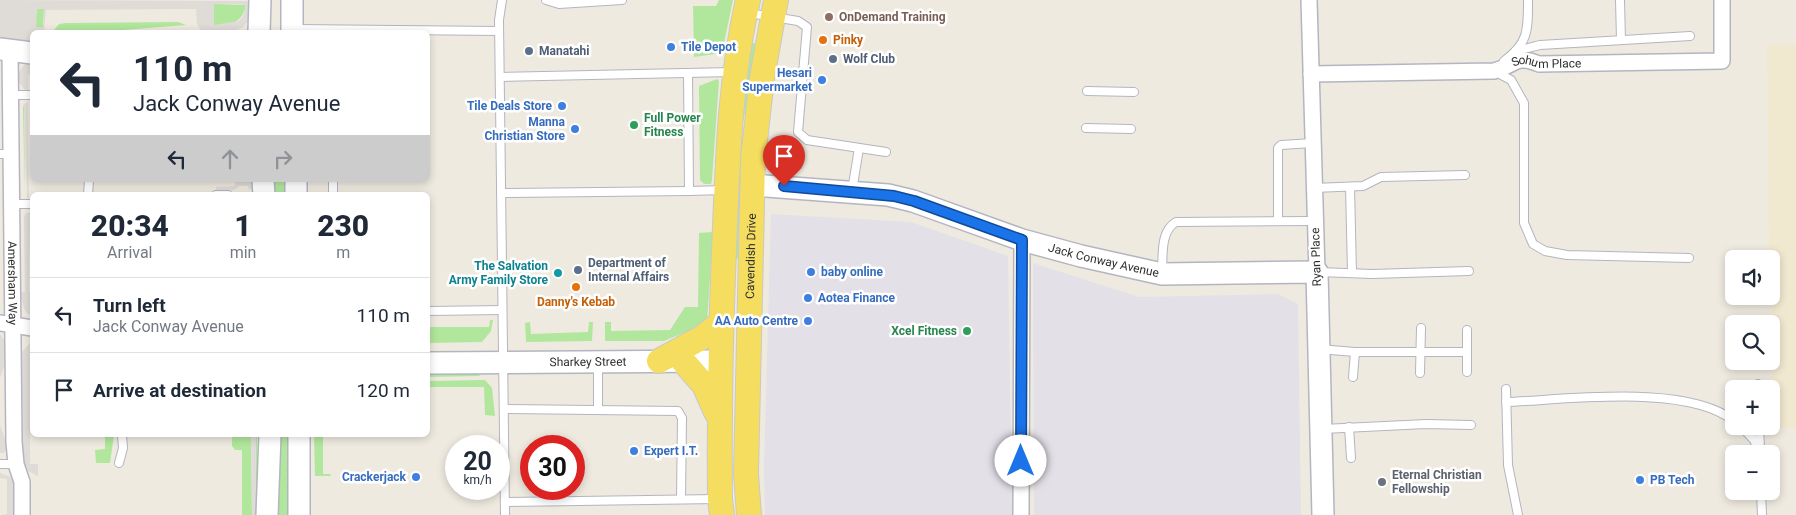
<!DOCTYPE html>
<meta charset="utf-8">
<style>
:root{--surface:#fff;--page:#f2f2f3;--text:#1f2937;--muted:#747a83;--line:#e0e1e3}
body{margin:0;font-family:Roboto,sans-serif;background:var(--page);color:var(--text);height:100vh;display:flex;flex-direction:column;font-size:19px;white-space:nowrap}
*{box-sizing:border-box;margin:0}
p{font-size:16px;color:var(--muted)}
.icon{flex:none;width:28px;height:28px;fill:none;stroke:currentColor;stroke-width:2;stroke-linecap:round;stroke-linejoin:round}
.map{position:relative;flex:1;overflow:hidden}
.side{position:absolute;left:30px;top:192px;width:400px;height:245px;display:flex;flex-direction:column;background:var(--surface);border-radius:8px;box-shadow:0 2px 8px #0003}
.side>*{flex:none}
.hud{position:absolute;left:30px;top:30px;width:400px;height:152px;border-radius:8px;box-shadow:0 2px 8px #0003;background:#fff;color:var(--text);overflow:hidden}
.tools{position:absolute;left:1725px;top:250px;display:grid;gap:10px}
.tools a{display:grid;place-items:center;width:55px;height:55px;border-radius:8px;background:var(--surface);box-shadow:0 2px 8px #0003;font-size:25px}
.speed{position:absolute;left:445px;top:435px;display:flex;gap:10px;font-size:25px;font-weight:700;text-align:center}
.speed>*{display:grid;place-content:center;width:65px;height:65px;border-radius:50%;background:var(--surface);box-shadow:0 2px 8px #0003;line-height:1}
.speed small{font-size:12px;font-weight:400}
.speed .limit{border:8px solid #d22;background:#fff;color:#111}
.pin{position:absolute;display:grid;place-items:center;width:42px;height:42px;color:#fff;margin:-51px -21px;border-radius:50% 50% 50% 0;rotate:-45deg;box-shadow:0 0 5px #0007}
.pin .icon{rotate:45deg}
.me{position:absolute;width:55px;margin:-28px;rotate:0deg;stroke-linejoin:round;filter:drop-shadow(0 0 4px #0008)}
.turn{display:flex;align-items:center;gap:18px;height:105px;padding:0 20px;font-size:22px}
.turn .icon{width:65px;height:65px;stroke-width:2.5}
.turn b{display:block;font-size:35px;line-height:42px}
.lanes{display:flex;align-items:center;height:48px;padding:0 20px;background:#0003;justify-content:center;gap:25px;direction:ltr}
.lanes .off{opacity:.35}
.eta{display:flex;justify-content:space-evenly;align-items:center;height:85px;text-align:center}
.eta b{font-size:30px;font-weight:800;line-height:35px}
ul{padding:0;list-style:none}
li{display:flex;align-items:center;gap:15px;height:75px;padding:0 20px;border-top:1px solid var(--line)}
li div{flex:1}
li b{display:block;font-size:19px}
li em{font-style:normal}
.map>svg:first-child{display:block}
.industrial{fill:#e3e0e8}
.education{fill:#f1e8d0}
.green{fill:#b0e79c}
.plaza{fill:#dfdcd7;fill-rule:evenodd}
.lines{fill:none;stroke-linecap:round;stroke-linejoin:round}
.lane-casing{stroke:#b4b5c1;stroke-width:10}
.street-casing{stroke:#b4b5c1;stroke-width:18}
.secondary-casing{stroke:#b4b5c1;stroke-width:24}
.primary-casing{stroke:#c9c9c9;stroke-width:26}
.lane{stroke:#fff;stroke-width:8}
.street{stroke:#fff;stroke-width:15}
.secondary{stroke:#fff;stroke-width:21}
.primary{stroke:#f5dd5f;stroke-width:24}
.route-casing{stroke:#114b97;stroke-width:12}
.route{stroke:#1a73e8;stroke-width:9}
.education-dot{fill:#8d6e63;stroke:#fff;stroke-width:2}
.food-dot{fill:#e8710a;stroke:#fff;stroke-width:2}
.shop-dot{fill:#3f7fe0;stroke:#fff;stroke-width:2}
.service-dot{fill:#5c6f8a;stroke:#fff;stroke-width:2}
.leisure-dot{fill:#2e9e5b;stroke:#fff;stroke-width:2}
.culture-dot{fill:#0f9aa8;stroke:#fff;stroke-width:2}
.worship-dot{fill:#6b7280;stroke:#fff;stroke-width:2}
.labels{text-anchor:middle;stroke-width:5;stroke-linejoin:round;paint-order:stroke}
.education-label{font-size:12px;font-weight:bold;fill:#785e54;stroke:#fff;text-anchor:start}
.food-label{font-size:12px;font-weight:bold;fill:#c56008;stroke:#fff;text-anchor:start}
.shop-label{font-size:12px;font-weight:bold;fill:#366cbe;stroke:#fff;text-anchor:start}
.service-label{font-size:12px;font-weight:bold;fill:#4e5e75;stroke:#fff;text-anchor:start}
.street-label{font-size:12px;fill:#2e2e2e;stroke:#fff}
.leisure-label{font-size:12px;font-weight:bold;fill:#27864d;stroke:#fff;text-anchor:start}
.culture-label{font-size:12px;font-weight:bold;fill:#0d838f;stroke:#fff;text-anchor:end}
.worship-label{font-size:12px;font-weight:bold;fill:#5b616d;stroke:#fff;text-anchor:start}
</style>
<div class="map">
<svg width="1796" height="515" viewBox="0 0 1796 515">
<rect width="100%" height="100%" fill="#efeae0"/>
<g class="industrial">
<polygon points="771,214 911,222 1008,256 1012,515 765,515 764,466"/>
<polygon points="1033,263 1139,297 1278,294 1298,304 1301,515 1034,515"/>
</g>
<polygon class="education" points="1767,45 1796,45 1796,428 1772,428 1771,259 1769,259"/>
<g class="green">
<polygon points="719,0 733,0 722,53 694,57 693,6 716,6"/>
<path d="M213 4 246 5C242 23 232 25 214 25Z"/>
<polygon points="37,9 44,9 43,27 35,27"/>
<polygon points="178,22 186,25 110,31 54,30 59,24 66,23"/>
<polygon points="751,42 758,45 759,53 742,126 738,259 735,258 739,130"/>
<polygon points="717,79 719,81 712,180 711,184 704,184 700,180 699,89 699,86"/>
<polygon points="24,104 25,197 23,108"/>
<rect x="274" y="180" width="16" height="15"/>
<polygon points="713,232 707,323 664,341 605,341 605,322 611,322 611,331 670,330 685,307 698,307 699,233"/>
<polygon points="490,320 493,320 491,331 482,342 428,343 428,327 489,327"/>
<polygon points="530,322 531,334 588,332 589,322 593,322 592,341 526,342 525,323"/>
<polygon points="428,374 477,374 481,376 428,377"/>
<polygon points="485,380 492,388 495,416 485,415 484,387 428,387 428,381"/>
<polygon points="105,435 114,435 110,463 96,463 95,450 105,449"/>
<polygon points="232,435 251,435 252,515 242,515 242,450 235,450 232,446"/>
<polygon points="256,435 257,435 259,515 256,515"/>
<polygon points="276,435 293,435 293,515 272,515"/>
<polygon points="314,435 323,435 323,474 331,474 330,476 315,476"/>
</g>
<g class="plaza">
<path d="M0 0 247 1 253 0 250 19 243 27 232 32 201 31 197 24 196 9 46 10 44 32H32V42L0 38ZM214 4H236L246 5 243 16 239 21 214 25ZM37 9H44L43 27H36Z"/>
<polygon points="32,62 32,69 28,76 28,90 25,90 18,81 19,72 24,65"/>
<polygon points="28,102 29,198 27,198 24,104"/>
<polygon points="249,180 252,180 252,188 249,190 248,186 239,186 234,190 216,191 216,187 235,186 235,182 248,182"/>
<polygon points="26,213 30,213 29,291 32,296 32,317 25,311 21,299 21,292 25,292 24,217"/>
<polygon points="0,334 4,340 4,367 0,378"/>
<polygon points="32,341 32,352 30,358 30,464 38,464 38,476 28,471 23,460 22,352"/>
<polygon points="0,425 8,447 4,453 0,453"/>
<polygon points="251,435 256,435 256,515 252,515"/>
<polygon points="0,473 11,477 14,482 14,515 3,515 7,514 7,479 0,478"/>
</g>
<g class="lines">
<defs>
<g id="lane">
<polyline points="502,0 499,20 505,515"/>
<polyline points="546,0 559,4 622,0"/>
<polyline points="1620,0 1621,40"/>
<polyline points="749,13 798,21 807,27 798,132 807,140 886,152"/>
<polyline points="294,29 499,31"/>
<polyline points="1516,51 1540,45 1690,36"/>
<path d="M1504 61C1529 43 1528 29 1528 0"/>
<polyline points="1494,71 1511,80 1524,103 1524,223 1533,244 1545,251 1567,255 1689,258"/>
<polyline points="688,73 689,191 724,190"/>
<polyline points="500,77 733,72"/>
<polyline points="1087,91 1134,92"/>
<polyline points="10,95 32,95"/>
<polyline points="1086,128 1131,129"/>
<polyline points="0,154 11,154"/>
<polyline points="333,180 333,195"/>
<polyline points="1350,187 1352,273"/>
<polyline points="1314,188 1363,186 1381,177 1465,175"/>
<polyline points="852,191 859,148"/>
<polyline points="501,193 689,191"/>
<polyline points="88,195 89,180"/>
<polyline points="216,195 228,195"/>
<polyline points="11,204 32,204"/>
<polyline points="1278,221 1278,148 1281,145 1313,143"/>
<polyline points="1319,272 1372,274 1469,271"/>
<path d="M1162 273C1163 256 1160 231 1176 222L1315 221"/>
<polyline points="428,311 502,310"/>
<polyline points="1467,330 1467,372"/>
<polyline points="1319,349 1355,352 1467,352"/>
<polyline points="1420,373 1421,328"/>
<polyline points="1353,377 1355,352"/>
<polyline points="1758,384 1758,389"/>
<polyline points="1506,389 1508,465 1518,515"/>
<path d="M1506 402C1565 400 1687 383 1734 421"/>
<polyline points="504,409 678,411 682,418 681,499"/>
<polyline points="598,410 598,363"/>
<polyline points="1741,426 1754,440 1760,454"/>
<polyline points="1759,426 1760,449"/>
<polyline points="1349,427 1351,458"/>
<polyline points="1323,429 1426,424 1471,425"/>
<polyline points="119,463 123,448 122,435"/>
<polyline points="0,464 16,464"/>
<polyline points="1761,491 1762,515"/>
<polyline points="505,502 718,499"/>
</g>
<g id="street">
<polyline points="1309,0 1317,272"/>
<path id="s1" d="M10 51 14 442 16 464 22 482V515"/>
<path id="s2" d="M1311 74 1494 71C1517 65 1514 54 1539 64L1722 61V0"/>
<polyline points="0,323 32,328"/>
<polyline points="1021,515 1022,240"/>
</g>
<g id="secondary">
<polyline points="259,32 260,0"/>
<polyline points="292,32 292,0"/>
<polyline points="0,49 32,53"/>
<polyline points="263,180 264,195"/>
<path id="s3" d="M752 185 888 195 913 201 1022 240 1081 256 1162 274 1317 272 1323 515"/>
<polyline points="296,195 296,180"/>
<path id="s4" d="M428 363 719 361"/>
<polyline points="299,435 299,515"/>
<polyline points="267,515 270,435"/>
</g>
<g id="primary">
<polyline points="659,361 703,337 720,323"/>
<polyline points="683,361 704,385 716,412"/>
<path d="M722 515 720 499C719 408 721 317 725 226 728 150 731 74 748 0"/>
<path id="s5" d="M749 515 746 474 753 159 762 78 776 0"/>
</g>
</defs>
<use href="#lane" class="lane-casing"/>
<use href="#street" class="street-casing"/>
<use href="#secondary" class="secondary-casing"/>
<use href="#primary" class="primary-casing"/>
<use href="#lane" class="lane"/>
<use href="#street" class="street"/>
<use href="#secondary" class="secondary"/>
<use href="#primary" class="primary"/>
</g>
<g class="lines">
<defs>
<polyline id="route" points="784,186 894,196 914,201 1022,240 1021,461"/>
</defs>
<use href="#route" class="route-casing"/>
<use href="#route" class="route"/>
</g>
<circle class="education-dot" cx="829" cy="17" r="5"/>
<g class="food-dot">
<circle cx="823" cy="40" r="5"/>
<circle cx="576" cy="287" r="5"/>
</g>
<g class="shop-dot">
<circle cx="671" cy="47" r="5"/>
<circle cx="822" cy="80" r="5"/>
<circle cx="562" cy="106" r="5"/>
<circle cx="575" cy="129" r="5"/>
<circle cx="811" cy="272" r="5"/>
<circle cx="808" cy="298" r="5"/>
<circle cx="808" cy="321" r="5"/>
<circle cx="634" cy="451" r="5"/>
<circle cx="416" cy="477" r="5"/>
<circle cx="1640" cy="480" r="5"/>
</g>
<g class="service-dot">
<circle cx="529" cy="51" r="5"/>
<circle cx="833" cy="59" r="5"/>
<circle cx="578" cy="270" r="5"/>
</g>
<g class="leisure-dot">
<circle cx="634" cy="125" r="5"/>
<circle cx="967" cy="331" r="5"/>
</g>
<circle class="culture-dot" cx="558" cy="273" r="5"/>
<circle class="worship-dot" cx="1382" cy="482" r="5"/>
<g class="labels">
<g class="education-label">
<text x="839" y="21">OnDemand Training</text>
</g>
<g class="food-label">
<text x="833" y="44">Pinky</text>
<text x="576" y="306" text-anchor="middle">Danny's Kebab</text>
</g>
<g class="shop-label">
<text x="681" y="51">Tile Depot</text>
<text x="812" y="77" text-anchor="end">Hesari<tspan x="812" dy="14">Supermarket</tspan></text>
<text x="552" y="110" text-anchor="end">Tile Deals Store</text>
<text x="565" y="126" text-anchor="end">Manna<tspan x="565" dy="14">Christian Store</tspan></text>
<text x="821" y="276">baby online</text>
<text x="818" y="302">Aotea Finance</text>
<text x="798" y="325" text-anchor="end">AA Auto Centre</text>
<text x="644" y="455">Expert I.T.</text>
<text x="406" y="481" text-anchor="end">Crackerjack</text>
<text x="1650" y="484">PB Tech</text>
</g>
<g class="service-label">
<text x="539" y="55">Manatahi</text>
<text x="843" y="63">Wolf Club</text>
<text x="588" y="267">Department of<tspan x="588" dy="14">Internal Affairs</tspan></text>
</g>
<g class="street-label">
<text dy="4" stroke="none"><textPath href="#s2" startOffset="238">Sohum Place</textPath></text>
<text dy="4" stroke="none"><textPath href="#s5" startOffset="259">Cavendish Drive</textPath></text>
<text transform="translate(1316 257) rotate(-92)" y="4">Ryan Place</text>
<text dy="4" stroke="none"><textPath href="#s3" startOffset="362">Jack Conway Avenue</textPath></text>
<text dy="4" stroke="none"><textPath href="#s1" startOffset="232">Amersham Way</textPath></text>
<text dy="4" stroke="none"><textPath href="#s4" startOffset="160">Sharkey Street</textPath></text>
</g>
<g class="leisure-label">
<text x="644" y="122">Full Power<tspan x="644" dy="14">Fitness</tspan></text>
<text x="957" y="335" text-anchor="end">Xcel Fitness</text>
</g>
<g class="culture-label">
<text x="548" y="270">The Salvation<tspan x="548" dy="14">Army Family Store</tspan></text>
</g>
<g class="worship-label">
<text x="1392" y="479">Eternal Christian<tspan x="1392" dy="14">Fellowship</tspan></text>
</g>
</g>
</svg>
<div class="tools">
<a><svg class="icon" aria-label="sound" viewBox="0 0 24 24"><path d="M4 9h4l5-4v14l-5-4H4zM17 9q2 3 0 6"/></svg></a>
<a><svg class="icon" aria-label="search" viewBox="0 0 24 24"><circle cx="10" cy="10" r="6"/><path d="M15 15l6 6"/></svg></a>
<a>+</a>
<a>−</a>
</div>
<div class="speed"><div>20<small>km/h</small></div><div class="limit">30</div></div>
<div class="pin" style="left:784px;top:186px;background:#d93025"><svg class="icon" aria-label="arrive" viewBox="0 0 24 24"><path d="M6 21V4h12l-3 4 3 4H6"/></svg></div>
<svg class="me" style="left:1021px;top:461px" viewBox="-20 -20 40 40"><circle r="19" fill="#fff"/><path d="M0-13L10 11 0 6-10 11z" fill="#1a73e8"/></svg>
<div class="hud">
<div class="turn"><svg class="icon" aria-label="left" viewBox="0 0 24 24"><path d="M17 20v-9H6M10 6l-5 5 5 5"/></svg><div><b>110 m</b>Jack Conway Avenue</div></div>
<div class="lanes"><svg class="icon" aria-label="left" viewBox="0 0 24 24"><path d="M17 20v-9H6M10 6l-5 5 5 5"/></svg><svg class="icon off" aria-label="ahead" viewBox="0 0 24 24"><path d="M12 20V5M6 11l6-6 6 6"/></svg><svg class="icon off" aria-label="right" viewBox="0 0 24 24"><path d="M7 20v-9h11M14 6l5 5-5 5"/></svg></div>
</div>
<section class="side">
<div class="eta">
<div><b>20:34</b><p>Arrival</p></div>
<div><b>1</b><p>min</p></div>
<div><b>230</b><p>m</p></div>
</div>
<ul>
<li><svg class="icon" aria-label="left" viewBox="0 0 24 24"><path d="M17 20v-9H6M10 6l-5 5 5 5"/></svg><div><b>Turn left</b><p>Jack Conway Avenue</p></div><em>110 m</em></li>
<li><svg class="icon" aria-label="arrive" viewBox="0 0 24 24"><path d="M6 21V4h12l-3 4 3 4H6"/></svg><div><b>Arrive at destination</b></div><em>120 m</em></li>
</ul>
</section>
</div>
